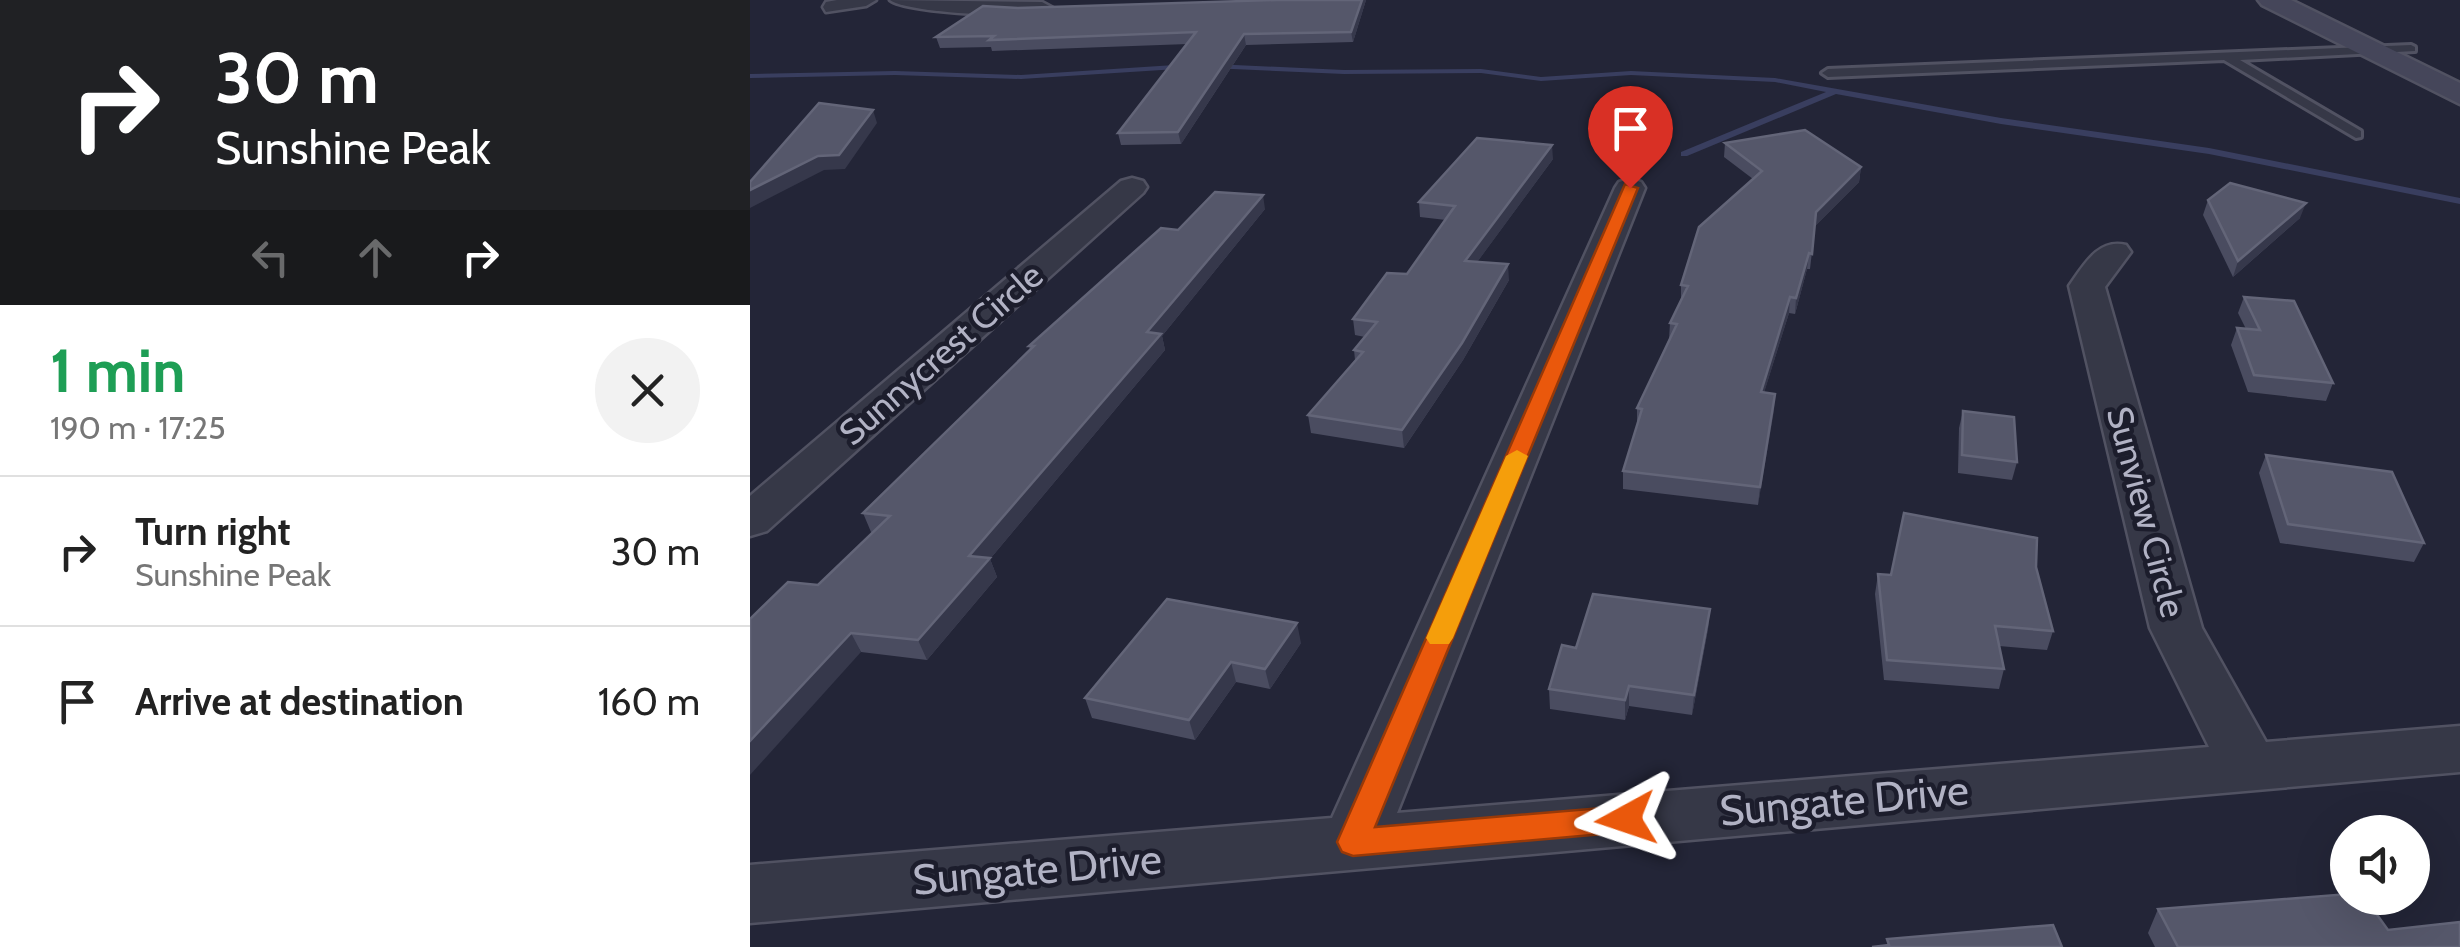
<!DOCTYPE html>
<meta charset="utf-8">
<style>
:root{--surface:#fff;--page:#f2f2f2;--text:#222;--muted:#767676;--line:#e0e0e0}
body{margin:0;font-family:Cabin,sans-serif;background:var(--page);color:var(--text);height:100vh;display:flex;flex-direction:column;font-size:38px;white-space:nowrap}
*{box-sizing:border-box;margin:0}
p{font-size:32px;color:var(--muted)}
.icon{flex:none;width:55px;height:55px;fill:none;stroke:currentColor;stroke-width:2;stroke-linecap:round;stroke-linejoin:round}
.map{position:relative;flex:1;overflow:hidden}
.panel{display:flex;flex-direction:column;background:var(--surface);width:750px}
.panel>*{flex:none}
.banner{background:#202124;color:#fff;overflow:hidden}
.controls{position:absolute;left:1580px;top:815px;display:grid;gap:20px}
.controls a{display:grid;place-items:center;width:100px;height:100px;border-radius:50%;background:var(--surface);box-shadow:0 10px 40px #0002;font-size:50px}
.pin{position:absolute;display:grid;place-items:center;width:85px;height:85px;color:#fff;margin:-102px -42px;border-radius:50% 50% 50% 0;rotate:-45deg;box-shadow:0 0 10px #0007}
.pin .icon{rotate:45deg}
.me{position:absolute;width:110px;margin:-55px;rotate:265deg;stroke-linejoin:round;filter:drop-shadow(0 0 8px #0008)}
.turn{display:flex;align-items:center;gap:35px;height:210px;padding:0 50px;font-size:45px}
.turn .icon{width:130px;height:130px;stroke-width:2.5}
.turn b{display:block;font-size:70px;line-height:85px}
.lanes{display:flex;align-items:center;height:95px;padding:0 50px;background:#0003;justify-content:center;gap:50px;direction:ltr}
.lanes .off{opacity:.35}
.round{display:grid;place-items:center;flex:none;width:105px;height:105px;border-radius:52px;background:var(--page)}
.headline{display:flex;align-items:center;justify-content:space-between;height:170px;padding:0 50px}
h1{font-size:60px;font-weight:700;line-height:75px;color:#1e9e55}
ul{padding:0;list-style:none}
li{display:flex;align-items:center;gap:30px;height:150px;padding:0 50px;border-top:2px solid var(--line)}
li div{flex:1}
li b{display:block;font-size:38px}
li em{font-style:normal}
main{display:flex;flex:1;min-height:0}
.map>svg:first-child{display:block}
.lines{fill:none;stroke-linecap:round;stroke-linejoin:round}
.stream{fill:#393e5f;fill-rule:evenodd}
.lane-casing{stroke:#515262;stroke-width:6}
.street-casing{stroke:#515262;stroke-width:5}
.secondary-casing{stroke:#515262;stroke-width:5}
.lane{fill:#363847;fill-rule:evenodd}
.street{fill:#363847;fill-rule:evenodd}
.secondary{fill:#45465a;fill-rule:evenodd}
.wall{fill:#4a4c60}
.shaded-wall{fill:#36384b}
.building{fill:#55576a;stroke:#636578;stroke-width:2.5}
.route{fill:#ea580c;stroke:#983908;stroke-width:2.5}
.slow{fill:#f59e0b}
.labels{text-anchor:middle;stroke-width:9;stroke-linejoin:round;paint-order:stroke}
.street-label{font-size:35px;fill:#b1b2c4;stroke:#1c1d2c}
.near-street-label{font-size:42px;fill:#b1b2c4;stroke:#1c1d2c}
</style>
<main>
<section class="panel">
<div class="banner">
<div class="turn"><svg class="icon" aria-label="right" viewBox="0 0 24 24"><path d="M7 20v-9h11M14 6l5 5-5 5"/></svg><div><b>30 m</b>Sunshine Peak</div></div>
<div class="lanes"><svg class="icon off" aria-label="left" viewBox="0 0 24 24"><path d="M17 20v-9H6M10 6l-5 5 5 5"/></svg><svg class="icon off" aria-label="ahead" viewBox="0 0 24 24"><path d="M12 20V5M6 11l6-6 6 6"/></svg><svg class="icon" aria-label="right" viewBox="0 0 24 24"><path d="M7 20v-9h11M14 6l5 5-5 5"/></svg></div>
</div>
<div class="headline"><div><h1>1 min</h1><p>190 m · 17:25</p></div><a class="round"><svg class="icon" aria-label="close" viewBox="0 0 24 24"><path d="M6 6l12 12M18 6L6 18"/></svg></a></div>
<ul>
<li><svg class="icon" aria-label="right" viewBox="0 0 24 24"><path d="M7 20v-9h11M14 6l5 5-5 5"/></svg><div><b>Turn right</b><p>Sunshine Peak</p></div><em>30 m</em></li>
<li><svg class="icon" aria-label="arrive" viewBox="0 0 24 24"><path d="M6 21V4h12l-3 4 3 4H6"/></svg><div><b>Arrive at destination</b></div><em>160 m</em></li>
</ul>
</section>
<div class="map">
<svg width="1710" height="947" viewBox="0 0 1710 947">
<rect width="100%" height="100%" fill="#232537"/>
<g class="lines">
<g class="stream">
<polygon points="440,64 444,66 443,68 271,79 145,75 0,78 0,74 145,71 271,75"/>
<polygon points="463,64 594,70 731,69 791,77 881,71 1025,78 1251,118 1459,148 1710,198 1710,204 1459,154 1251,124 1086,94 937,156 931,156 931,152 1076,92 1025,82 881,75 791,81 731,73 594,74 460,68 459,66"/>
</g>
<defs>
<polygon id="lane" points="1661,45 1665,47 1665,51 1490,60 1611,131 1611,137 1606,138 1474,60 1078,77 1072,73 1078,69"/>
<g id="street">
<polygon points="87,0 126,0 116,6 76,12 73,7 76,2"/>
<path d="M140 0 292 2 303 8C288 21 155 13 140 0Z"/>
<polygon points="382,178 393,181 397,187 393,193 17,531 0,536 0,496 371,181"/>
<path d="M880 179 891 182 895 188 647 813 1459 747 1400 628 1319 286C1334 265 1348 238 1376 245L1381 252 1355 287 1452 628 1516 742 1710 726V772L0 923V865L582 818 865 188 869 182Z"/>
</g>
<polygon id="secondary" points="1508,0 1541,0 1710,83 1710,104 1512,5"/>
</defs>
<use href="#lane" class="lane-casing"/>
<use href="#street" class="street-casing"/>
<use href="#secondary" class="secondary-casing"/>
<use href="#lane" class="lane"/>
<use href="#street" class="street"/>
<use href="#secondary" class="secondary"/>
</g>
<g class="wall">
<polygon points="616,0 603,42 496,45 431,144 371,145 368,133 438,44 242,51 241,47 190,48 186,37 268,8"/>
<polygon points="975,143 1111,167 1109,182 1065,226 1060,269 1057,269 1045,314 1039,313 1014,392 1025,394 1008,505 873,489 873,471 887,425 887,408 919,339 920,323 931,301 931,285 1003,179 974,157"/>
<polygon points="803,159 727,262 759,280 713,360 654,448 561,433 558,415 605,360 604,350 615,337 605,335 603,319 657,274 696,220 670,217 669,202"/>
<polygon points="1458,200 1550,218 1483,277 1453,215"/>
<polygon points="515,209 412,336 415,350 240,559 247,577 177,660 111,652 68,585 123,532 121,532 113,513 280,350 279,346 428,230"/>
<polygon points="1494,297 1583,383 1576,401 1498,392 1481,345 1487,328 1496,329 1488,313"/>
<polygon points="1213,411 1267,462 1262,480 1208,473 1209,428"/>
<polygon points="1516,455 1674,543 1664,562 1530,543 1509,473"/>
<polygon points="1286,567 1303,631 1297,650 1249,646 1254,669 1249,689 1134,680 1125,594 1128,574 1141,575"/>
<polygon points="960,609 958,629 942,715 879,706 875,720 800,709 799,689 826,648"/>
<polygon points="551,643 520,689 486,682 445,740 342,718 335,698"/>
<polygon points="1408,909 1638,930 1710,947 1405,947 1398,933"/>
</g>
<g class="shaded-wall">
<polygon points="612,0 616,0 603,42 601,32"/>
<polygon points="494,34 496,45 431,144 428,132"/>
<polygon points="123,110 127,123 95,169 74,170 0,208 0,190"/>
<polygon points="802,145 803,159 717,276 715,261"/>
<polygon points="1111,167 1109,182 1064,227 1066,212"/>
<polygon points="513,195 515,209 412,336 415,350 240,559 247,577 177,660 168,640 219,556 397,332"/>
<polygon points="1556,203 1550,218 1483,277 1488,261"/>
<polygon points="1059,253 1057,269 1045,314 1046,298"/>
<polygon points="758,264 759,280 713,360 654,448 652,430"/>
<polygon points="1040,297 1039,313 1009,409 1011,392"/>
<polygon points="1025,394 1024,411 1008,505 1010,487"/>
<polygon points="960,609 958,629 942,715 944,695"/>
<polygon points="547,623 551,643 520,689 515,669"/>
<polygon points="101,633 111,652 0,775 0,741"/>
<polygon points="481,662 486,682 445,740 439,720"/>
<polygon points="879,686 879,706 875,720 875,700"/>
</g>
<g class="building">
<polygon points="526,0 612,0 601,32 494,34 428,132 368,133 446,32 239,40 244,36 186,37 233,6 268,8"/>
<polygon points="69,103 123,110 89,155 68,156 0,190 0,182"/>
<polygon points="1055,130 1111,167 1066,212 1062,254 1059,253 1046,298 1040,297 1011,392 1025,394 1010,487 873,471 892,409 887,408 927,324 920,323 938,286 931,285 949,227 1012,171 975,143"/>
<polygon points="727,138 802,145 715,261 758,264 712,343 652,430 558,415 613,352 604,350 627,322 603,319 637,273 657,274 705,206 669,202"/>
<polygon points="1480,183 1556,203 1488,261 1458,200"/>
<polygon points="465,192 513,195 397,332 411,334 219,556 240,558 168,640 101,633 0,741 0,619 38,582 68,585 140,516 113,513 284,346 279,346 411,228 428,230"/>
<polygon points="1494,297 1544,301 1583,383 1504,375 1487,328 1510,330"/>
<polygon points="1213,411 1264,417 1267,462 1212,455"/>
<polygon points="1516,455 1642,472 1674,543 1538,524"/>
<polygon points="1154,513 1287,538 1286,567 1303,631 1245,626 1254,669 1137,660 1128,574 1141,575"/>
<polygon points="843,594 960,609 944,695 879,686 875,700 799,689 812,645 826,648"/>
<polygon points="417,599 547,623 515,669 481,662 439,720 335,698"/>
<polygon points="1598,894 1598,898 1615,898 1638,930 1710,922 1710,947 1428,947 1408,909"/>
<polygon points="1303,925 1312,947 1122,947 1139,945 1137,939"/>
</g>
<polygon class="route" points="875,184 888,188 625,827 876,806 887,810 892,819 887,828 876,832 603,856 592,852 587,842"/>
<polygon class="slow" points="767,450 778,456 703,638 699,644 680,644 676,638 756,456"/>
<g class="labels">
<g class="street-label">
<text transform="translate(191 354) rotate(-41)" y="12">Sunnycrest Circle</text>
<text transform="translate(1396 512) rotate(75)" y="12">Sunview Circle</text>
</g>
<g class="near-street-label">
<text transform="translate(1094 800) rotate(-5)" y="15">Sungate Drive</text>
<text transform="translate(287 869) rotate(-5)" y="15">Sungate Drive</text>
</g>
</g>
</svg>
<div class="controls">
<a><svg class="icon" aria-label="sound" viewBox="0 0 24 24"><path d="M4 9h4l5-4v14l-5-4H4zM17 9q2 3 0 6"/></svg></a>
</div>
<div class="pin" style="left:880px;top:188px;background:#d93025"><svg class="icon" aria-label="arrive" viewBox="0 0 24 24"><path d="M6 21V4h12l-3 4 3 4H6"/></svg></div>
<svg class="me" style="left:876px;top:819px" viewBox="-20 -20 40 40"><path d="M0-17L14 15 0 8-14 15z" fill="#ea580c" stroke="#fff" stroke-width="4"/></svg>
</div>
</main>
